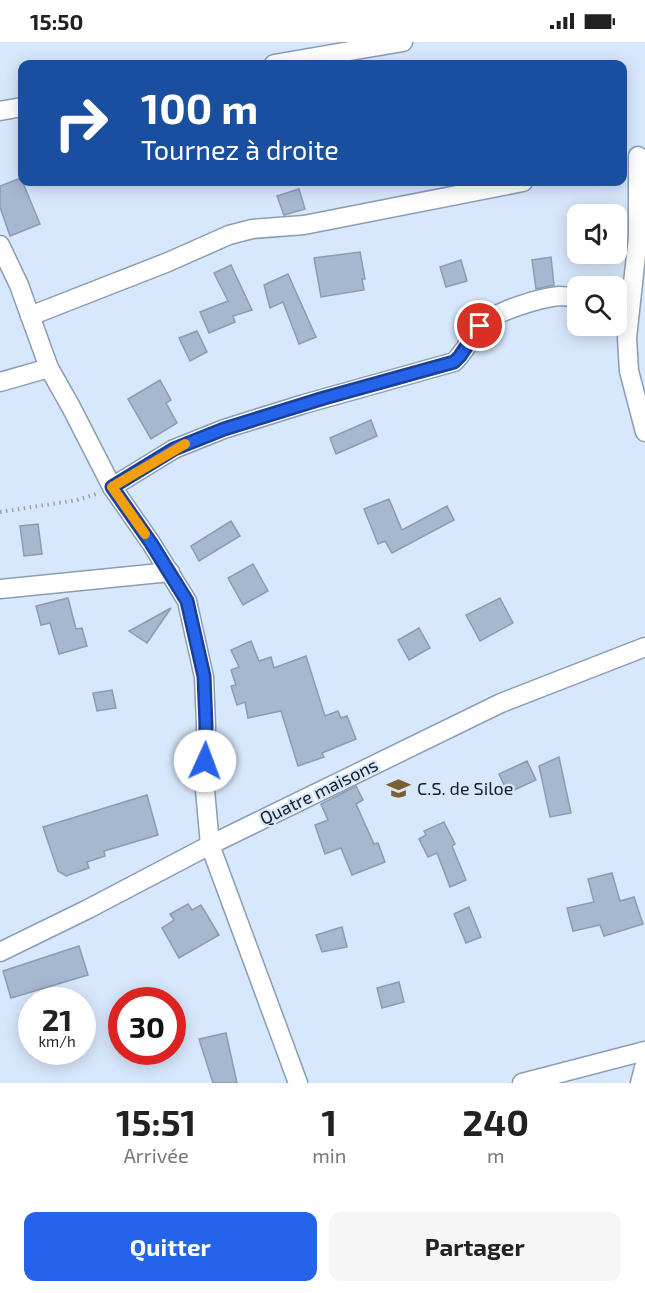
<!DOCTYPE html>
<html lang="fr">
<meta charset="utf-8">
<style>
:root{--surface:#fff;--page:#f6f6f6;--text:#222;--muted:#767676;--accent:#2563eb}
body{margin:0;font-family:"Exo 2",sans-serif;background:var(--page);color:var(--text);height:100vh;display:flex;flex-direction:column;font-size:22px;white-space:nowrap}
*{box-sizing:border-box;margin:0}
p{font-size:20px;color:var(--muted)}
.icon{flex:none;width:33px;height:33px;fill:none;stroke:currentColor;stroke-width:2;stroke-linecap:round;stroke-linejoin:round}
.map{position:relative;height:1041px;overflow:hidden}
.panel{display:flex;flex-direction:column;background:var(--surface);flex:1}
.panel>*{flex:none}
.guide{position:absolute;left:18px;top:18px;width:609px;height:126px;border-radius:12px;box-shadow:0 3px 15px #0003;background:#1a4fa0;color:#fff;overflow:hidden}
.controls{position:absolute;left:567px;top:162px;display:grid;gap:12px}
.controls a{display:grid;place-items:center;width:60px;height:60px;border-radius:12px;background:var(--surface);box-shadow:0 3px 15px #0003;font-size:30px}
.speed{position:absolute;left:18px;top:945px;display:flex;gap:12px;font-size:30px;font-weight:700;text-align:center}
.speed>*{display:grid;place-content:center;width:78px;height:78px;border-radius:50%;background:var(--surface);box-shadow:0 3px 15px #0003;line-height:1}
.speed small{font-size:15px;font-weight:400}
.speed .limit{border:9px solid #d22;background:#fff;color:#111}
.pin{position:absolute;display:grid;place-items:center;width:51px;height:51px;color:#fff;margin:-26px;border:3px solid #fff;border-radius:50%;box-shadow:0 2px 6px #0007}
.me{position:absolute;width:66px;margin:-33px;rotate:2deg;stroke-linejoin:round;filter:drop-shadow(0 0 4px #0008)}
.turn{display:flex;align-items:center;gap:21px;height:126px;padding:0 24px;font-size:27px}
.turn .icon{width:78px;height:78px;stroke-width:2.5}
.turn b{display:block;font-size:42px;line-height:51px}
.eta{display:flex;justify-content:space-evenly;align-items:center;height:102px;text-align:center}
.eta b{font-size:36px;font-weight:700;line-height:42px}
.primary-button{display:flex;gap:12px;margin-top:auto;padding:12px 24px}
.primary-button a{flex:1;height:69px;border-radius:12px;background:var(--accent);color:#fff;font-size:24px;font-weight:700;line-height:69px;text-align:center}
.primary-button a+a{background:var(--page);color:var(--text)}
.status{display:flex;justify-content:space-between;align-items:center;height:42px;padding:0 30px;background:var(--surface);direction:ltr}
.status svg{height:16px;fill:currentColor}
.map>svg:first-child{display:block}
.building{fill:#a6b8d0;stroke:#8a9cb3;stroke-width:1.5}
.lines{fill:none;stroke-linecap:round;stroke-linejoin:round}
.street-casing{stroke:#8b9db4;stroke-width:21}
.path{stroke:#95a2b2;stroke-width:4;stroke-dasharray:1.5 4.5;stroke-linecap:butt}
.street{stroke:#fff;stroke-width:18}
.route-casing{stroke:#184099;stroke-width:15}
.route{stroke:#2563eb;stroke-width:10}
.slow{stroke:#f59e0b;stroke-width:10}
.labels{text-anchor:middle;stroke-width:4.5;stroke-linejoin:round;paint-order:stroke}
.poi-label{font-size:18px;fill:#151c24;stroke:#d8e8fc;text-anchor:start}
.street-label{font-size:18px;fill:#151c24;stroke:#d8e8fc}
</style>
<div class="status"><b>15:50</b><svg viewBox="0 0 49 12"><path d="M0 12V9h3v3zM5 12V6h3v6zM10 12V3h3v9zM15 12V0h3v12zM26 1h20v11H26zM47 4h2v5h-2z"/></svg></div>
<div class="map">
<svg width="645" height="1041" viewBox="0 0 645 1041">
<rect width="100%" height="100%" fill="#d8e8fc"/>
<g class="building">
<polygon points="21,136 40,182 10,194 0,165 0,144"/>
<polygon points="299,147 305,167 284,173 277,154"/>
<polygon points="360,210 365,237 362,237 364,248 321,255 314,216"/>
<polygon points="551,215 554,243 536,247 532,218"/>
<polygon points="461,218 467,239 446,245 440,225"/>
<polygon points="231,223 252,268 233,274 235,280 209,291 200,270 228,259 214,231"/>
<polygon points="288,232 316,295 299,302 283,260 270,266 264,243"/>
<polygon points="197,289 207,310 190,319 179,296"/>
<polygon points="160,338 171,358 166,361 177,381 151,397 128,357"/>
<polygon points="371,378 377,394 336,412 330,396"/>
<polygon points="389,457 402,488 447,464 454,478 392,511 385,499 378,502 364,467"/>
<polygon points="231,479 240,494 199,519 191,504"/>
<polygon points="38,482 42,512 24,514 20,484"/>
<polygon points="253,522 268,549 243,563 228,536"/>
<polygon points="68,556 76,587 82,586 87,604 59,612 50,581 41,583 36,564"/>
<polygon points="500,556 513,581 480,599 466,573"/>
<polygon points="171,566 147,601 129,589"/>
<polygon points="419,586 430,606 409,618 398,598"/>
<polygon points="251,599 259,619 271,615 274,626 306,614 325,674 338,669 341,676 347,674 356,697 322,711 324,715 298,724 281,669 248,676 245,660 237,663 231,644 236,643 231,628 239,625 231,608"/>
<polygon points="112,648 116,666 97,669 93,651"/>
<polygon points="559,715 571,771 550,775 539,724"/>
<polygon points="527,719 536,738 508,751 499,732"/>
<polygon points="356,744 363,758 356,762 374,802 378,801 385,820 352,833 341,806 325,812 315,783 328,778 321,762"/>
<polygon points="147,753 158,793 104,809 105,814 87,820 89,826 66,834 58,829 43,785"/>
<polygon points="444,780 455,802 452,804 466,838 450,845 437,811 428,815 419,797 426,793 424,789"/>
<polygon points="612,831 620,859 634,855 643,882 604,894 600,883 573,889 567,866 594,860 588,837"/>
<polygon points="188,862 192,868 201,863 219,893 179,916 162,886 174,878 170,872"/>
<polygon points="469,865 481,895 466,901 454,872"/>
<polygon points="342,885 347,905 322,910 316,893"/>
<polygon points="79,904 88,933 11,956 3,929"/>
<polygon points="399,940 404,960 382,966 377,946"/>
<polygon points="226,991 237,1041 213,1041 199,997"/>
</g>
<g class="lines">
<defs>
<g id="street">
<polyline points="274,22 403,0"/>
<polyline points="0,69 22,65"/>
<polyline points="638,114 638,195 627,296 629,329 645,390"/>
<polyline points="0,203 19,243 49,326 71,365 112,445 151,501 187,559 204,635 206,684 204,737 210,803 298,1041"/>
<polyline points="30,274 168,220 229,193 252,187 304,183 523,140"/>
<polyline points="0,340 49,326"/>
<path d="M112 445 174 407 224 387 304 362 454 320C466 309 471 294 482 283 495 269 540 256 559 254 565 254 571 255 578 255"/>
<polyline points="0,547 170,530"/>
<polyline points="0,910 88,867 210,803 501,661 645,605"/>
<polyline points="522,1041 645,1009"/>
<polyline points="640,1041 645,1022"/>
</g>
</defs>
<use href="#street" class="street-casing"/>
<polyline class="path" points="0,470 77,458 96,452"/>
<use href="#street" class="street"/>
</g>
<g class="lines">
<defs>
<polyline id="route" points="205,719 206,684 204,634 187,559 151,501 112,445 174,407 224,387 324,356 454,320 460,314 480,284"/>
</defs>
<use href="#route" class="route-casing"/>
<use href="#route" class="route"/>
<polyline class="slow" points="145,492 112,445 185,402"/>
</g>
<defs>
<symbol id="school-bare" viewBox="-9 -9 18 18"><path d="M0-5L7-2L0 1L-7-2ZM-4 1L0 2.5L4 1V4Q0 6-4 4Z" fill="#7d5e33" stroke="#d8e8fc" stroke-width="2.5" paint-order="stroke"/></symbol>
</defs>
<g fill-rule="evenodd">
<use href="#school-bare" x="382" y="730" width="33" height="33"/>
</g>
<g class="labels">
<g class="poi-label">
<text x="417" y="753">C.S. de Siloe</text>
</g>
<g class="street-label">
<text transform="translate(319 750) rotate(-26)" y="6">Quatre maisons</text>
</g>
</g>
</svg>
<div class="controls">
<a><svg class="icon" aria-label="sound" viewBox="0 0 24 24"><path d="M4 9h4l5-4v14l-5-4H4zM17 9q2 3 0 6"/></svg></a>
<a><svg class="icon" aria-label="search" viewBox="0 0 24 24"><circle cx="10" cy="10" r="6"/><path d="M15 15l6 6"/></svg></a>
</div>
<div class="speed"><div>21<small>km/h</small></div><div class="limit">30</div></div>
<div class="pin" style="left:480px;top:284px;background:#d93025"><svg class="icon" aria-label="arrive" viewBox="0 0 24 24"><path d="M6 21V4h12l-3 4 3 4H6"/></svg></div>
<svg class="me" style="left:205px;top:719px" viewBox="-20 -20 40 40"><circle r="19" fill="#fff"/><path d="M0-13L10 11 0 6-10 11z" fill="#2563eb"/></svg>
<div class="guide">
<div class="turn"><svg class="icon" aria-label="right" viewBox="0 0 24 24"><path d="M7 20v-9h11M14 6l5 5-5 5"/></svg><div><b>100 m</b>Tournez à droite</div></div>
</div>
</div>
<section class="panel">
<div class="eta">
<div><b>15:51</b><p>Arrivée</p></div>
<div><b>1</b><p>min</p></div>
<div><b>240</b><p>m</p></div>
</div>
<div class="primary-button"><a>Quitter</a><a>Partager</a></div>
</section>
